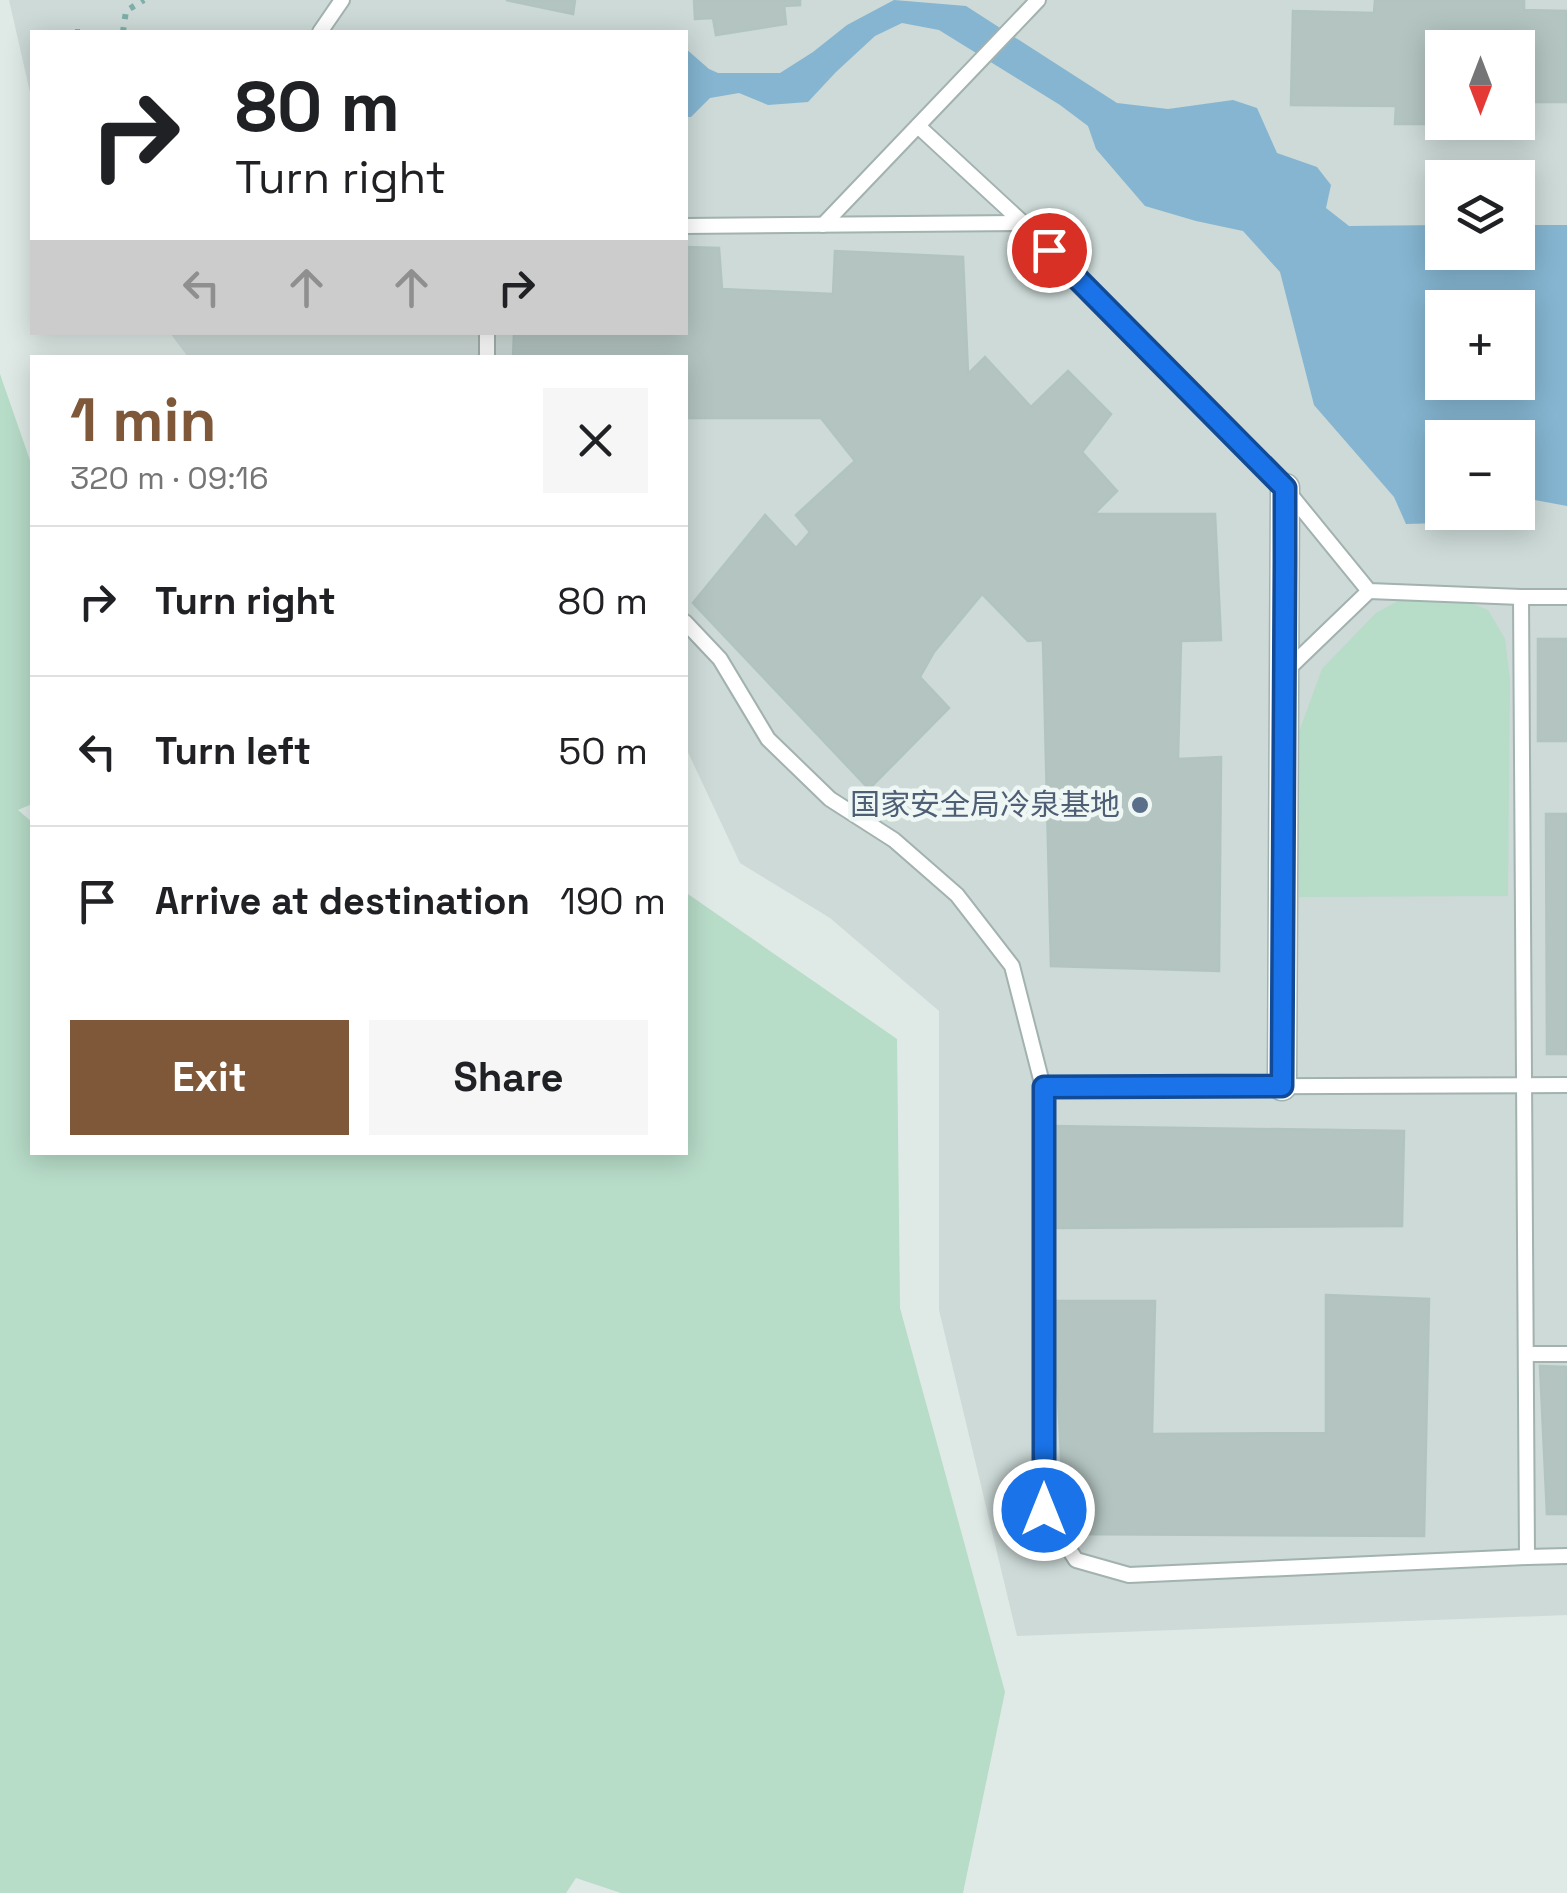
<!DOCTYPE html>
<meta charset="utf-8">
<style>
:root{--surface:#fff;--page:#f6f6f6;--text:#202124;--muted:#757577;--line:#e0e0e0;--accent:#7f583a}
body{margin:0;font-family:"Space Grotesk","Noto Sans SC",sans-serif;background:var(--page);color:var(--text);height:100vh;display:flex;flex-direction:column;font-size:38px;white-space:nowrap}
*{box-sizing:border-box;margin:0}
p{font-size:32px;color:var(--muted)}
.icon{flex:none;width:55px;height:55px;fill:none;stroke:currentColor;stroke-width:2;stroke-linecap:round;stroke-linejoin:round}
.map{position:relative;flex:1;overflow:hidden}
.details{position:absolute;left:30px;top:355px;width:658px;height:800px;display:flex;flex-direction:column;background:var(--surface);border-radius:0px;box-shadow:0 5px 25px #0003}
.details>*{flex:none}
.banner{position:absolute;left:30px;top:30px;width:658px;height:305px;border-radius:0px;box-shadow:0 5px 25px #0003;background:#fff;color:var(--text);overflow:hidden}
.needle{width:65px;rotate:180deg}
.fabs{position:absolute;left:1425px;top:30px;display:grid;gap:20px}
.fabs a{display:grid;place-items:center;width:110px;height:110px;border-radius:0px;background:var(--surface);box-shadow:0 5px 25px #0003;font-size:50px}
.pin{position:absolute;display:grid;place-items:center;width:85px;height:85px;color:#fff;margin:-42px;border:5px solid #fff;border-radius:50%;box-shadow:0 2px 10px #0007}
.me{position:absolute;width:110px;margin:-55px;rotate:0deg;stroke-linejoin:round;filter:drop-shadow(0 0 8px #0008)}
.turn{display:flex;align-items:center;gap:35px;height:210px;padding:0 40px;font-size:45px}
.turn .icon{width:130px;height:130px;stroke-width:2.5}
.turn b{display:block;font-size:70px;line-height:85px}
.lanes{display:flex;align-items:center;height:95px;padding:0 40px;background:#0003;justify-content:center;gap:50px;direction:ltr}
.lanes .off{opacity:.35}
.round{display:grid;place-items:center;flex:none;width:105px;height:105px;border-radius:0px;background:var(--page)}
.headline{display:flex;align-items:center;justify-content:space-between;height:170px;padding:0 40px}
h1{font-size:60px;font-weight:600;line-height:75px;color:var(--accent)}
.cta{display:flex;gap:20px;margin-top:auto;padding:20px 40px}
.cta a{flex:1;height:115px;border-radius:0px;background:var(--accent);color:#fff;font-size:40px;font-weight:600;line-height:115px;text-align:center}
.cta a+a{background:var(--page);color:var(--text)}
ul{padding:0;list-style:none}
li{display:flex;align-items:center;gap:30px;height:150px;padding:0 40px;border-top:2px solid var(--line)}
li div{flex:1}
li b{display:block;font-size:38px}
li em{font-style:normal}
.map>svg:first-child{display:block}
.built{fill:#cddad7;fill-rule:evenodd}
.green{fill:#b7dcc8}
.water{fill:#85b5d1;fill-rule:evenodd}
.building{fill:#b4c5c1;stroke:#b1c4c0;stroke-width:2.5}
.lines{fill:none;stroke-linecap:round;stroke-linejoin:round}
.service-casing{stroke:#a2b2af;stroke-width:18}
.minor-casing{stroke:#a2b2af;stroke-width:31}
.path{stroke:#7eaea9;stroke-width:6;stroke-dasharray:5 8;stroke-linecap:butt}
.service{stroke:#fff;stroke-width:14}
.minor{stroke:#fff;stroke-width:28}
.route-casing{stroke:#114b97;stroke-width:25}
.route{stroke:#1a73e8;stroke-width:18}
.service-dot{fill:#5c6f8a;stroke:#eff7f5;stroke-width:4}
.labels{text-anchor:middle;stroke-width:9;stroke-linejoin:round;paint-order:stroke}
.service-label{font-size:30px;fill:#4e5e75;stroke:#eff7f5;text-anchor:end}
</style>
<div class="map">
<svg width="1567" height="1893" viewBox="0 0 1567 1893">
<rect width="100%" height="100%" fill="#dfeae7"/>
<path class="built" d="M9 0H1567V1615L1017 1636 939 1310V1011L830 918 740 863 685 746V358L188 357 170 333 685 332V32H32V101ZM1442 48H1518V122H1442ZM1442 178H1518V252H1442ZM1442 308H1518V382H1442ZM1442 438H1518V512H1442Z"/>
<g class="green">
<polygon points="0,374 32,466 32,804 18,810 32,822 32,1152 685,1152 685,892 897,1039 900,1308 1005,1692 963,1893 621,1893 576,1878 566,1893 0,1893"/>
<polygon points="1398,601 1465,601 1488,610 1505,639 1510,680 1508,896 1299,897 1296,740 1322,669 1376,613"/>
</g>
<path class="water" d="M894 0 966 6 1117 103 1168 109 1233 100 1257 108 1277 153 1317 167 1331 185 1326 208 1349 226 1442 225V252H1518V225H1567V506L1518 497V438H1442V512L1458 513 1442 523 1406 524 1394 497 1314 405 1280 272 1243 231 1196 221 1145 206 1096 149 1088 126 1060 105 939 30 902 23 875 36 836 72 808 102 768 105 739 93 710 98 691 117H685V48L709 69 718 73H780L813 52 847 25ZM1442 308H1518V382H1442Z"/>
<g class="building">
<polygon points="506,0 575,0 573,14"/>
<polygon points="694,0 800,0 800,5 784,6 786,24 716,35 713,18 695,19"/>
<polygon points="1375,0 1524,0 1524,10 1567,11 1567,102 1518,102 1518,48 1442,48 1442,122 1494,124 1395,124 1396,106 1291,105 1293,11 1374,13"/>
<polygon points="685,247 719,248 722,289 833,294 835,251 963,257 968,374 985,357 1031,407 1068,371 1111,414 1082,452 1117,491 1094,514 1215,514 1221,640 1181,641 1178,759 1221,757 1219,971 1051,966 1043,640 1028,641 982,594 934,652 920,677 949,708 869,789 693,603 765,515 796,548 810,532 796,515 855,461 821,418 685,418 685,358 513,358 514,332 685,332"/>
<rect x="1538" y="639" width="29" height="102"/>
<polygon points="1546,814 1567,814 1567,1054 1547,1054"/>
<polygon points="1051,1126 1404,1131 1402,1226 1049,1228"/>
<polygon points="1326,1295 1429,1299 1424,1536 1065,1534 1053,1301 1155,1301 1152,1434 1326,1433"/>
<polygon points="1540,1366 1567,1367 1567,1514 1547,1514"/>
</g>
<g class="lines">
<defs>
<g id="service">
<polyline points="320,32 342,0"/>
<polyline points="918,126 1023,223"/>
<polyline points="823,225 1038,0"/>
<polyline points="685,226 1023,223 1285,488 1369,591 1521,597"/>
<polyline points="487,332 487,358"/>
<polyline points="1567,597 1521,597 1527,1557 1567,1556"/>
<polyline points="685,622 720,659 768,739 830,799 894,840 957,895 1012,966 1043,1087"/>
<polyline points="1287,670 1369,591"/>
<polyline points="1526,1354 1567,1354"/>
<polyline points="1527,1557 1129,1575 1076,1560 1043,1509 1043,1087 1567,1085"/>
</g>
<polyline id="minor" points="1282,1086 1285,488"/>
</defs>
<use href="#service" class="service-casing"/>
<use href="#minor" class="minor-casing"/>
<g class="path">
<polyline points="75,32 81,32"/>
<polyline points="123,32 126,11 144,0"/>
</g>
<use href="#service" class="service"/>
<use href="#minor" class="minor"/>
</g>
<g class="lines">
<defs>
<polyline id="route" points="1044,1510 1044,1087 1282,1086 1285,562 1285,488 1049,250"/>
</defs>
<use href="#route" class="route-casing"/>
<use href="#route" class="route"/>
</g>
<circle class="service-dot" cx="1140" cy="805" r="10"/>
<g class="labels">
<g class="service-label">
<text x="1120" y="815">国家安全局冷泉基地</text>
</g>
</g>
</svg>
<div class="fabs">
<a><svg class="needle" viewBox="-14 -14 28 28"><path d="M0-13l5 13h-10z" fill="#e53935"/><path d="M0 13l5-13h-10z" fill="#757577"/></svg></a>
<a><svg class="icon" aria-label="layers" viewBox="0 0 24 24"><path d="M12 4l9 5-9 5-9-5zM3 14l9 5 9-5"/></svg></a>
<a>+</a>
<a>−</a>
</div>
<div class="pin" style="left:1049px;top:250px;background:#d93025"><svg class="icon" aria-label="arrive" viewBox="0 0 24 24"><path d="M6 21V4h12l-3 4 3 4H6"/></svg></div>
<svg class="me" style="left:1044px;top:1510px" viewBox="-20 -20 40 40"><circle r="17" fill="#1a73e8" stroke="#fff" stroke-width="3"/><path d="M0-11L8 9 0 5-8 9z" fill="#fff"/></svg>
<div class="banner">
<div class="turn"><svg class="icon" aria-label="right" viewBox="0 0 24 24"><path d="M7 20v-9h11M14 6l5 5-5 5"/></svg><div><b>80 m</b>Turn right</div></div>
<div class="lanes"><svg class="icon off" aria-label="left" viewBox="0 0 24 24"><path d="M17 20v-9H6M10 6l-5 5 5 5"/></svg><svg class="icon off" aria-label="ahead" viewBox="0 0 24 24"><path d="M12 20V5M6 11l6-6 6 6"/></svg><svg class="icon off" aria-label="ahead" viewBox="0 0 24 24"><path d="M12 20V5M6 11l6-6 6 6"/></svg><svg class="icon" aria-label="right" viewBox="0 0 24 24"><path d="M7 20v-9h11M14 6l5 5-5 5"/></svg></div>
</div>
<section class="details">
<div class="headline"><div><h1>1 min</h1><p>320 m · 09:16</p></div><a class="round"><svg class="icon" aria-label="close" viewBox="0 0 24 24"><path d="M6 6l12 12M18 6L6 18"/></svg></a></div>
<ul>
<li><svg class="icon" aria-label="right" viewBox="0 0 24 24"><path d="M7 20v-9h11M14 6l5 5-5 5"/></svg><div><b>Turn right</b></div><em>80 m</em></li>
<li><svg class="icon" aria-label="left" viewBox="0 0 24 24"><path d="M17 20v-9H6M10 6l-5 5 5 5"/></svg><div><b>Turn left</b></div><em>50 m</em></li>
<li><svg class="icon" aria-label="arrive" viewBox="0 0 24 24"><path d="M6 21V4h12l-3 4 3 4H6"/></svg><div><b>Arrive at destination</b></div><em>190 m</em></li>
</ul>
<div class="cta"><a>Exit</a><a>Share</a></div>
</section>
</div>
